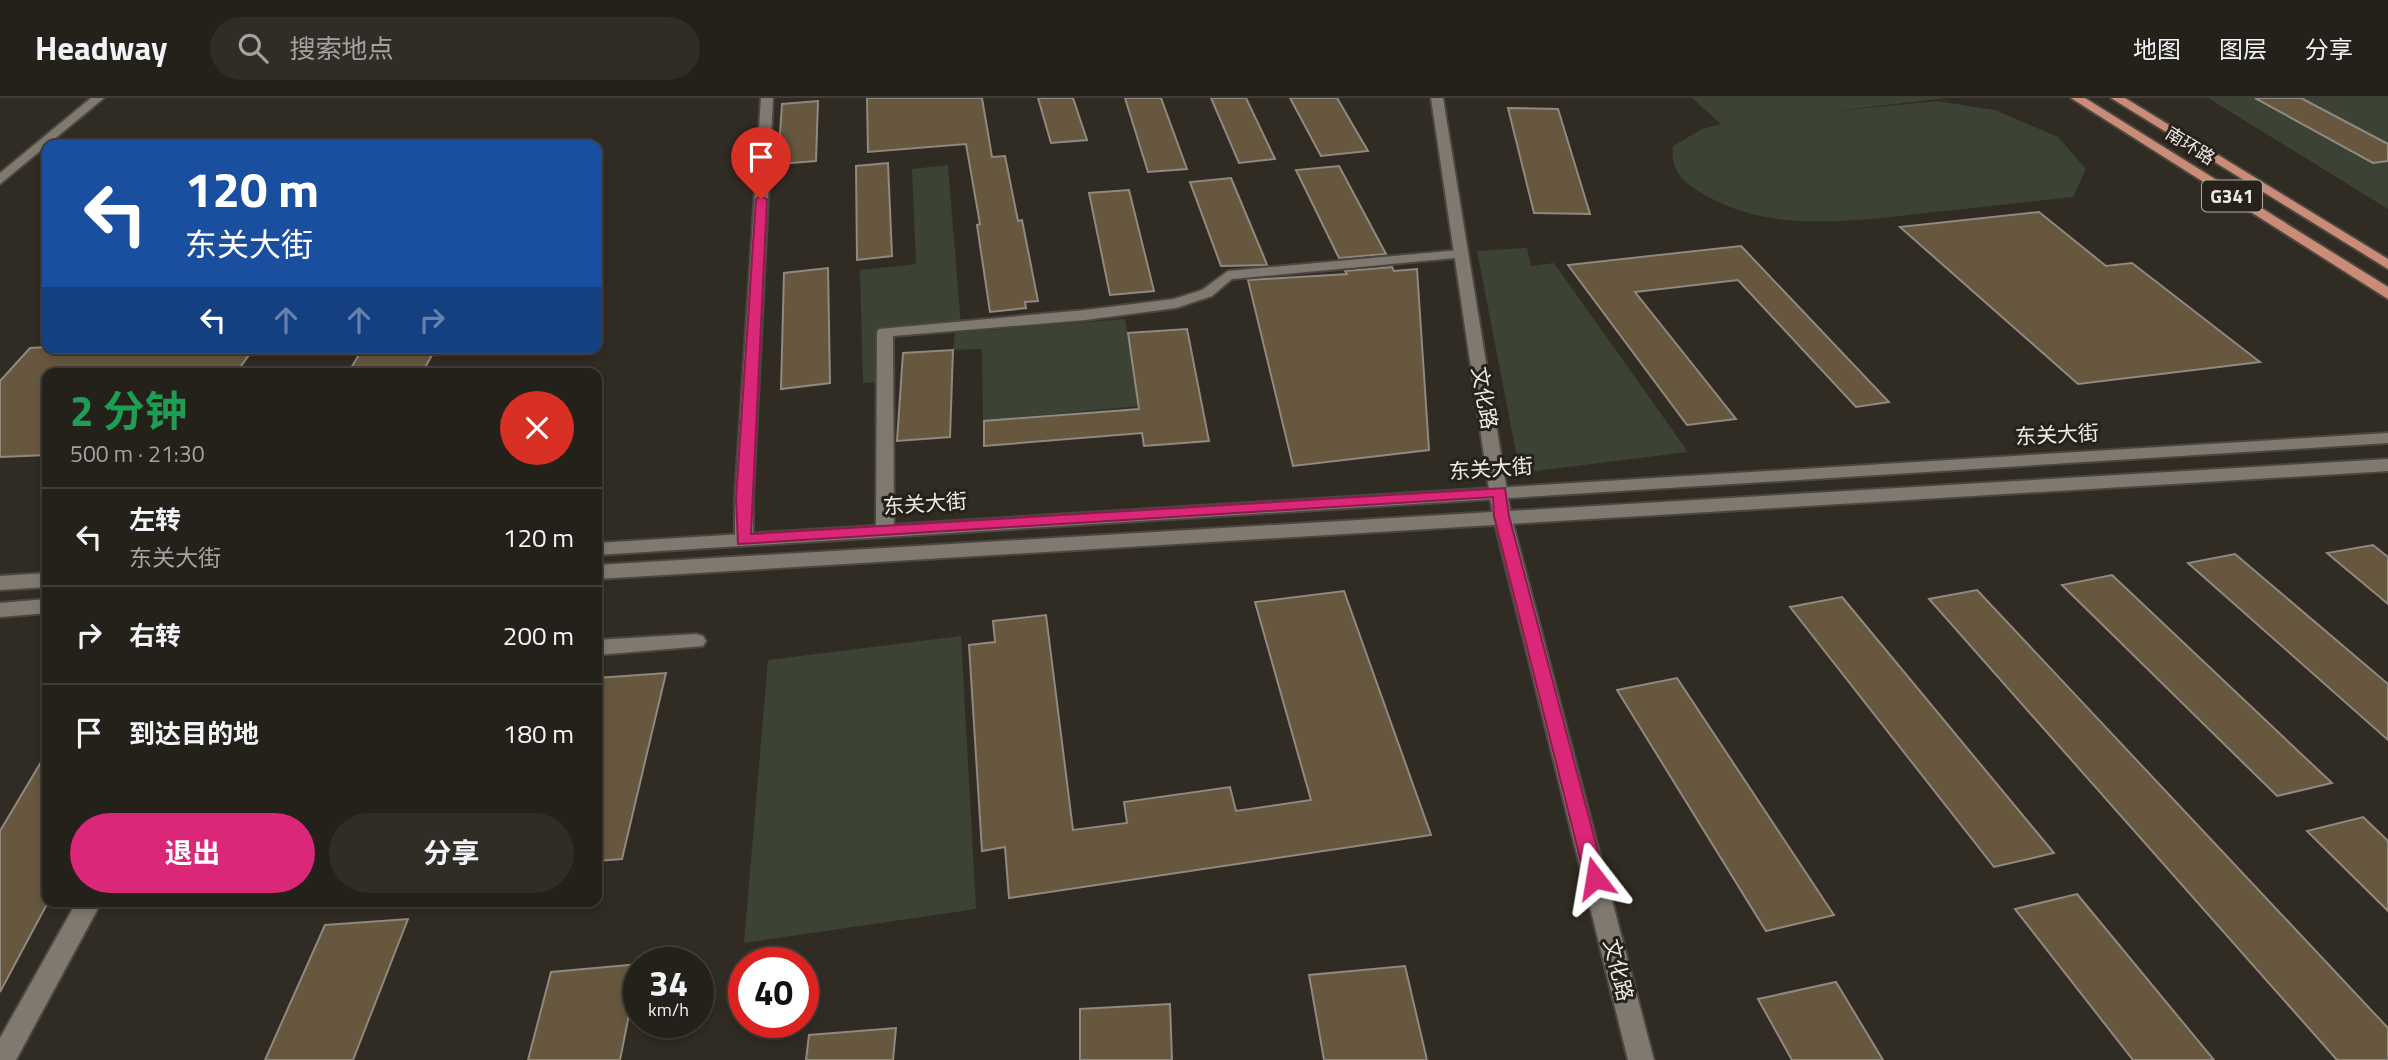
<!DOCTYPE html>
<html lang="zh">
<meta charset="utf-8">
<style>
:root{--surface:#24201a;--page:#302d27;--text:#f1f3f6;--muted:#a3a3a2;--line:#413e39;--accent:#db2777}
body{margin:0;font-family:"Titillium Web","Noto Sans SC",sans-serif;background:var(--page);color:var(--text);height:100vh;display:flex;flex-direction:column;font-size:26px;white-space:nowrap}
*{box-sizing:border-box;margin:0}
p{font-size:23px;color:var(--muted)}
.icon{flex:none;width:38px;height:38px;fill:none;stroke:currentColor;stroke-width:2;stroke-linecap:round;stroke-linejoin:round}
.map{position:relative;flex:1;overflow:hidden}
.details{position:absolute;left:42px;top:270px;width:560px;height:539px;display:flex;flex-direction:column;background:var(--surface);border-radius:14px;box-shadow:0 4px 10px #0003,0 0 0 2px var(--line)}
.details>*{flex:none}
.banner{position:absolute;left:42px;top:42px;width:560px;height:214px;border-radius:14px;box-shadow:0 4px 10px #0003,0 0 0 2px var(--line);background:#1a4fa0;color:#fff;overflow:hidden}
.speed{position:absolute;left:623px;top:849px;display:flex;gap:14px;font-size:35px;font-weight:700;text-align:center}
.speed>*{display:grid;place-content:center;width:91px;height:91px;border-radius:50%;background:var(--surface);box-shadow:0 4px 10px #0003,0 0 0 2px var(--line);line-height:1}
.speed small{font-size:18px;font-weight:400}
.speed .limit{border:10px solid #d22;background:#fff;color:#111}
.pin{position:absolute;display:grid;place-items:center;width:60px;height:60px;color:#fff;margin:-72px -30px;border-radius:50% 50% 50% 0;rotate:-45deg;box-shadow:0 0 7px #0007}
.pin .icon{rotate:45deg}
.me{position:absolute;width:77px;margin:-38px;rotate:346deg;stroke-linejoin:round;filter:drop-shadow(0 0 5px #0008)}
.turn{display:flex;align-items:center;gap:24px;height:147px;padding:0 28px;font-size:32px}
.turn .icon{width:91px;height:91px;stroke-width:2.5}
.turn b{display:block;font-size:49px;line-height:60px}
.lanes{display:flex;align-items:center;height:66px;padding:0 28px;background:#0003;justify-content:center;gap:35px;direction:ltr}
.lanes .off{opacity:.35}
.round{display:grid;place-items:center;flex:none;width:74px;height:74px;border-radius:37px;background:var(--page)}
.overview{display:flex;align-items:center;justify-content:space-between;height:119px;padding:0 28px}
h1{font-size:42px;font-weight:700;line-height:52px;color:#1e9e55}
.action{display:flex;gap:14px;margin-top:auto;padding:14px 28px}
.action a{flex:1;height:80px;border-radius:42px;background:var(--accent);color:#fff;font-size:28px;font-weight:700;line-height:80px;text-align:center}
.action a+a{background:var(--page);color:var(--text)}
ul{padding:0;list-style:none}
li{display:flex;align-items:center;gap:21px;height:98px;padding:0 28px;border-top:2px solid var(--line)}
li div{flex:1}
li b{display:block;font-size:26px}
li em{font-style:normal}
header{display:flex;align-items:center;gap:42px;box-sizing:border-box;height:98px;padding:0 35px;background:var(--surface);border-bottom:2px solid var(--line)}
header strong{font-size:33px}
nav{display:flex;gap:38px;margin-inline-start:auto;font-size:24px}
.search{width:490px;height:63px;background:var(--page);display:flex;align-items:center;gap:18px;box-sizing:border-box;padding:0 24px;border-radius:38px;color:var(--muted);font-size:26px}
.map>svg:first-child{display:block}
.green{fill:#3d4334}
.building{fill:#66573e;stroke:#8f8980;stroke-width:2}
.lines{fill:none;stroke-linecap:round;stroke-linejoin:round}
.minor-casing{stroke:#4b4740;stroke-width:4}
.tertiary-casing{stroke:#4b4740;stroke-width:4}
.secondary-casing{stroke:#4b4740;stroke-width:4}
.trunk-casing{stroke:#4b4740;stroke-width:4}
.minor{fill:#7f7970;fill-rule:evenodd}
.tertiary{fill:#7f7970;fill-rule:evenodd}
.secondary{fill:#7f7970;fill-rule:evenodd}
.trunk{fill:#ca8c76;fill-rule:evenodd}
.route{fill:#db2777;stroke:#8e194d;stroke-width:2}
.labels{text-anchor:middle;stroke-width:6;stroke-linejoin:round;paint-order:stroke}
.far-street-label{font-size:18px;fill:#edeae4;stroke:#26211a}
.shield{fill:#26211a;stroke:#b1aea7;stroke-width:2}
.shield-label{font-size:19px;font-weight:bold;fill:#edeae4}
.street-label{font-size:21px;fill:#edeae4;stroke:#26211a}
</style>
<header>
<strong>Headway</strong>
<div class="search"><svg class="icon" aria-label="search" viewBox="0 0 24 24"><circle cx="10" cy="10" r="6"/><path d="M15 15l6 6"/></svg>搜索地点</div>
<nav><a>地图</a><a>图层</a><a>分享</a></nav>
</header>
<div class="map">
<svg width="2388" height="962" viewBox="0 0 2388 962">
<rect width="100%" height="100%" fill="#302b23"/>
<g class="green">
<path d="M1692 0H1946L1828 14 1936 3 1995 12 2058 39 2086 71 2073 99C2027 104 1981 109 1935 114 1860 122 1773 137 1705 97 1684 85 1670 74 1673 48L1702 31 1721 26Z"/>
<polygon points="2208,0 2388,0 2388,111"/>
<polygon points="948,67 961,228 885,234 884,284 863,285 860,172 916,166 912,71"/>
<polygon points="1527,150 1531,168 1554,165 1688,354 1520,375 1477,153"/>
<polygon points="1125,221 1139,308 983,323 982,251 953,252 955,235"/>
<polygon points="961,538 976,811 744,845 768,562"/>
</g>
<g class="building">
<polygon points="867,0 982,0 992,59 1005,58 1018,123 1022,122 1038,203 1025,204 1026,210 990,214 977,127 980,126 966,46 868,54"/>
<polygon points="1038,0 1073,0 1087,42 1051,45"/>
<polygon points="1125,0 1161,0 1187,71 1148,74"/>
<polygon points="1211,0 1246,0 1275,61 1239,65"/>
<polygon points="1290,0 1337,0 1368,53 1321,58"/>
<polygon points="2255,0 2301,0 2388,46 2388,63 2373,65"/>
<polygon points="818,3 816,63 778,66 782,6"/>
<polygon points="1508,10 1558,11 1590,116 1534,115"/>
<polygon points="888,65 892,158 857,162 856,68"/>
<polygon points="1339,68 1386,156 1339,160 1296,72"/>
<polygon points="1231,80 1266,164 1267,167 1221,168 1190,84"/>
<polygon points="1129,92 1154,193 1110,197 1089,95"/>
<polygon points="2039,114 2106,168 2132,165 2260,264 2078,286 1900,129"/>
<polygon points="1741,148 1889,304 1856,309 1738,182 1635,194 1736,321 1687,327 1568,167"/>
<polygon points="1392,169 1394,173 1417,171 1429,352 1293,368 1248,182 1347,176 1345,173"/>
<polygon points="828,170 830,285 781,291 784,175"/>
<polygon points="1187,231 1209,343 1144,348 1142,335 984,348 984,323 1139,311 1128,235"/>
<polygon points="30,250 47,249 254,250 236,275 47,275 47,357 0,359 0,283"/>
<polygon points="363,250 436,250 422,275 348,275"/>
<polygon points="953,252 950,339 897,343 903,255"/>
<polygon points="2373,447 2388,459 2388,506 2327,455"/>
<polygon points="2235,456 2388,586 2388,642 2188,465"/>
<polygon points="2112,477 2332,685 2277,698 2062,487"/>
<polygon points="1977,492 2388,930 2388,962 2337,962 1929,501"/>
<polygon points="1344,493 1431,737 1009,800 1005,749 982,753 969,547 995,544 993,523 1046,517 1073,732 1127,725 1124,704 1230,689 1236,713 1311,702 1255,504"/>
<polygon points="1842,499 2054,755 1994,769 1790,509"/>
<polygon points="666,575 622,761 597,763 597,580"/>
<polygon points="1677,580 1834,817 1766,833 1617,592"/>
<polygon points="47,654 47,806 0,894 0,733"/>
<polygon points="2363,719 2388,743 2388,813 2307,733"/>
<polygon points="2077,796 2214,962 2133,962 2015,811"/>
<polygon points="408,821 353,962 265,962 325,827"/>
<polygon points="639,866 620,962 528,962 551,874"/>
<polygon points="1405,868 1427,962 1324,962 1309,877"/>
<polygon points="1836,884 1883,962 1792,962 1758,901"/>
<polygon points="1170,906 1172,962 1080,962 1080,911"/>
<polygon points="896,930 893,962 806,962 809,937"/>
</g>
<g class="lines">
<defs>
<g id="minor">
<polygon points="91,0 104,0 0,86 0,75"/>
<polygon points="1460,152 1467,156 1465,159 1232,181 1212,198 1176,210 1085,222 893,238 894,432 892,436 878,436 876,432 877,234 879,231 1085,212 1174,201 1202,192 1228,173"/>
<polygon points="696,536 703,538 706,543 703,548 597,557 597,542"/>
<polygon points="77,803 102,803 16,962 0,962 0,940"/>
</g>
<g id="tertiary">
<polygon points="761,0 773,0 753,400 753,442 751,447 737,447 735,442 735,400"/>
<polygon points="1431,0 1443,0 1511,418 1654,962 1628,962 1493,418"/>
</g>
<g id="secondary">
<polygon points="2388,335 2388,345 597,457 597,445"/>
<polygon points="2388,361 2388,373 597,481 597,467"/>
<polygon points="47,475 47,489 0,492 0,478"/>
<polygon points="47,501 47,515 0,519 0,505"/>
</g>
<g id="trunk">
<polygon points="2071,0 2085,0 2388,189 2388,201"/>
<polygon points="2111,0 2125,0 2388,161 2388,171"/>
</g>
</defs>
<use href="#minor" class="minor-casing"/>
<use href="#tertiary" class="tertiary-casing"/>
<use href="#secondary" class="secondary-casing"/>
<use href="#trunk" class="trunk-casing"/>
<use href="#minor" class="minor"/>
<use href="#tertiary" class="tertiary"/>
<use href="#secondary" class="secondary"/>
<use href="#trunk" class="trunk"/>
</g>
<polygon class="route" points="761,98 767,101 751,436 1505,390 1509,418 1605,780 1602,787 1595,789 1588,787 1585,780 1494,418 1493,399 738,446 736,400 756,101"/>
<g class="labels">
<g class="far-street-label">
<text transform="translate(2190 48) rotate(32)" y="6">南环路</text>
</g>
<rect class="shield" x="2202" y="82.5" width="60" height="31" rx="5"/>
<g class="shield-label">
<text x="2232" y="105">G341</text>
</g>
<g class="street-label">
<text transform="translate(1484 300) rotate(80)" y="7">文化路</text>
<text transform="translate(2057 337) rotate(-3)" y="7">东关大街</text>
<text transform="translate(1491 371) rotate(-4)" y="7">东关大街</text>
<text transform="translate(925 406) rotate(-4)" y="7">东关大街</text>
<text transform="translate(1618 872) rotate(76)" y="7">文化路</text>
</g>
</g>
</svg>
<div class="speed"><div>34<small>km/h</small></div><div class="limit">40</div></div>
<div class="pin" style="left:761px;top:101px;background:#d93025"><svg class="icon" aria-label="arrive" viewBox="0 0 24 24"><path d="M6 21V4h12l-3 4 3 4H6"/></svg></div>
<svg class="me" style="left:1595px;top:780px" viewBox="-20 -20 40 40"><path d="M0-17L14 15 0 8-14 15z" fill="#db2777" stroke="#fff" stroke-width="4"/></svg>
<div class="banner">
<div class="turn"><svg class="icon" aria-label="left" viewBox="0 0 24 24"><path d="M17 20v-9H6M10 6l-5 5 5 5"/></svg><div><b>120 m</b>东关大街</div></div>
<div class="lanes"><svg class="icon" aria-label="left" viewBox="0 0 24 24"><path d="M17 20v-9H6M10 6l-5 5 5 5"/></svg><svg class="icon off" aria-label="ahead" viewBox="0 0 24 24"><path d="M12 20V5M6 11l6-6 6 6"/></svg><svg class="icon off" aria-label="ahead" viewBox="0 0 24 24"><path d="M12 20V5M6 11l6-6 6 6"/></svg><svg class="icon off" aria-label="right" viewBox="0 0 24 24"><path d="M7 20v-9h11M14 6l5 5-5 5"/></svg></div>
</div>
<section class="details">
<div class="overview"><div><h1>2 分钟</h1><p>500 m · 21:30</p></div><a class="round" style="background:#d93025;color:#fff"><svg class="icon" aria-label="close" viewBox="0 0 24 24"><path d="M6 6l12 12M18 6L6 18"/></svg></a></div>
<ul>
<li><svg class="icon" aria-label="left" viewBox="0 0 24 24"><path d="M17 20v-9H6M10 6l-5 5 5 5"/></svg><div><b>左转</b><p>东关大街</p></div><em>120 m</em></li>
<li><svg class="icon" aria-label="right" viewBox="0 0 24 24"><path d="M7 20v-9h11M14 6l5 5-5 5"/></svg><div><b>右转</b></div><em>200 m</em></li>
<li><svg class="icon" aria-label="arrive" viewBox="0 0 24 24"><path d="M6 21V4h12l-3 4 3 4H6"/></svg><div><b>到达目的地</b></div><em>180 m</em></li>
</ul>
<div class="action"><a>退出</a><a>分享</a></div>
</section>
</div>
